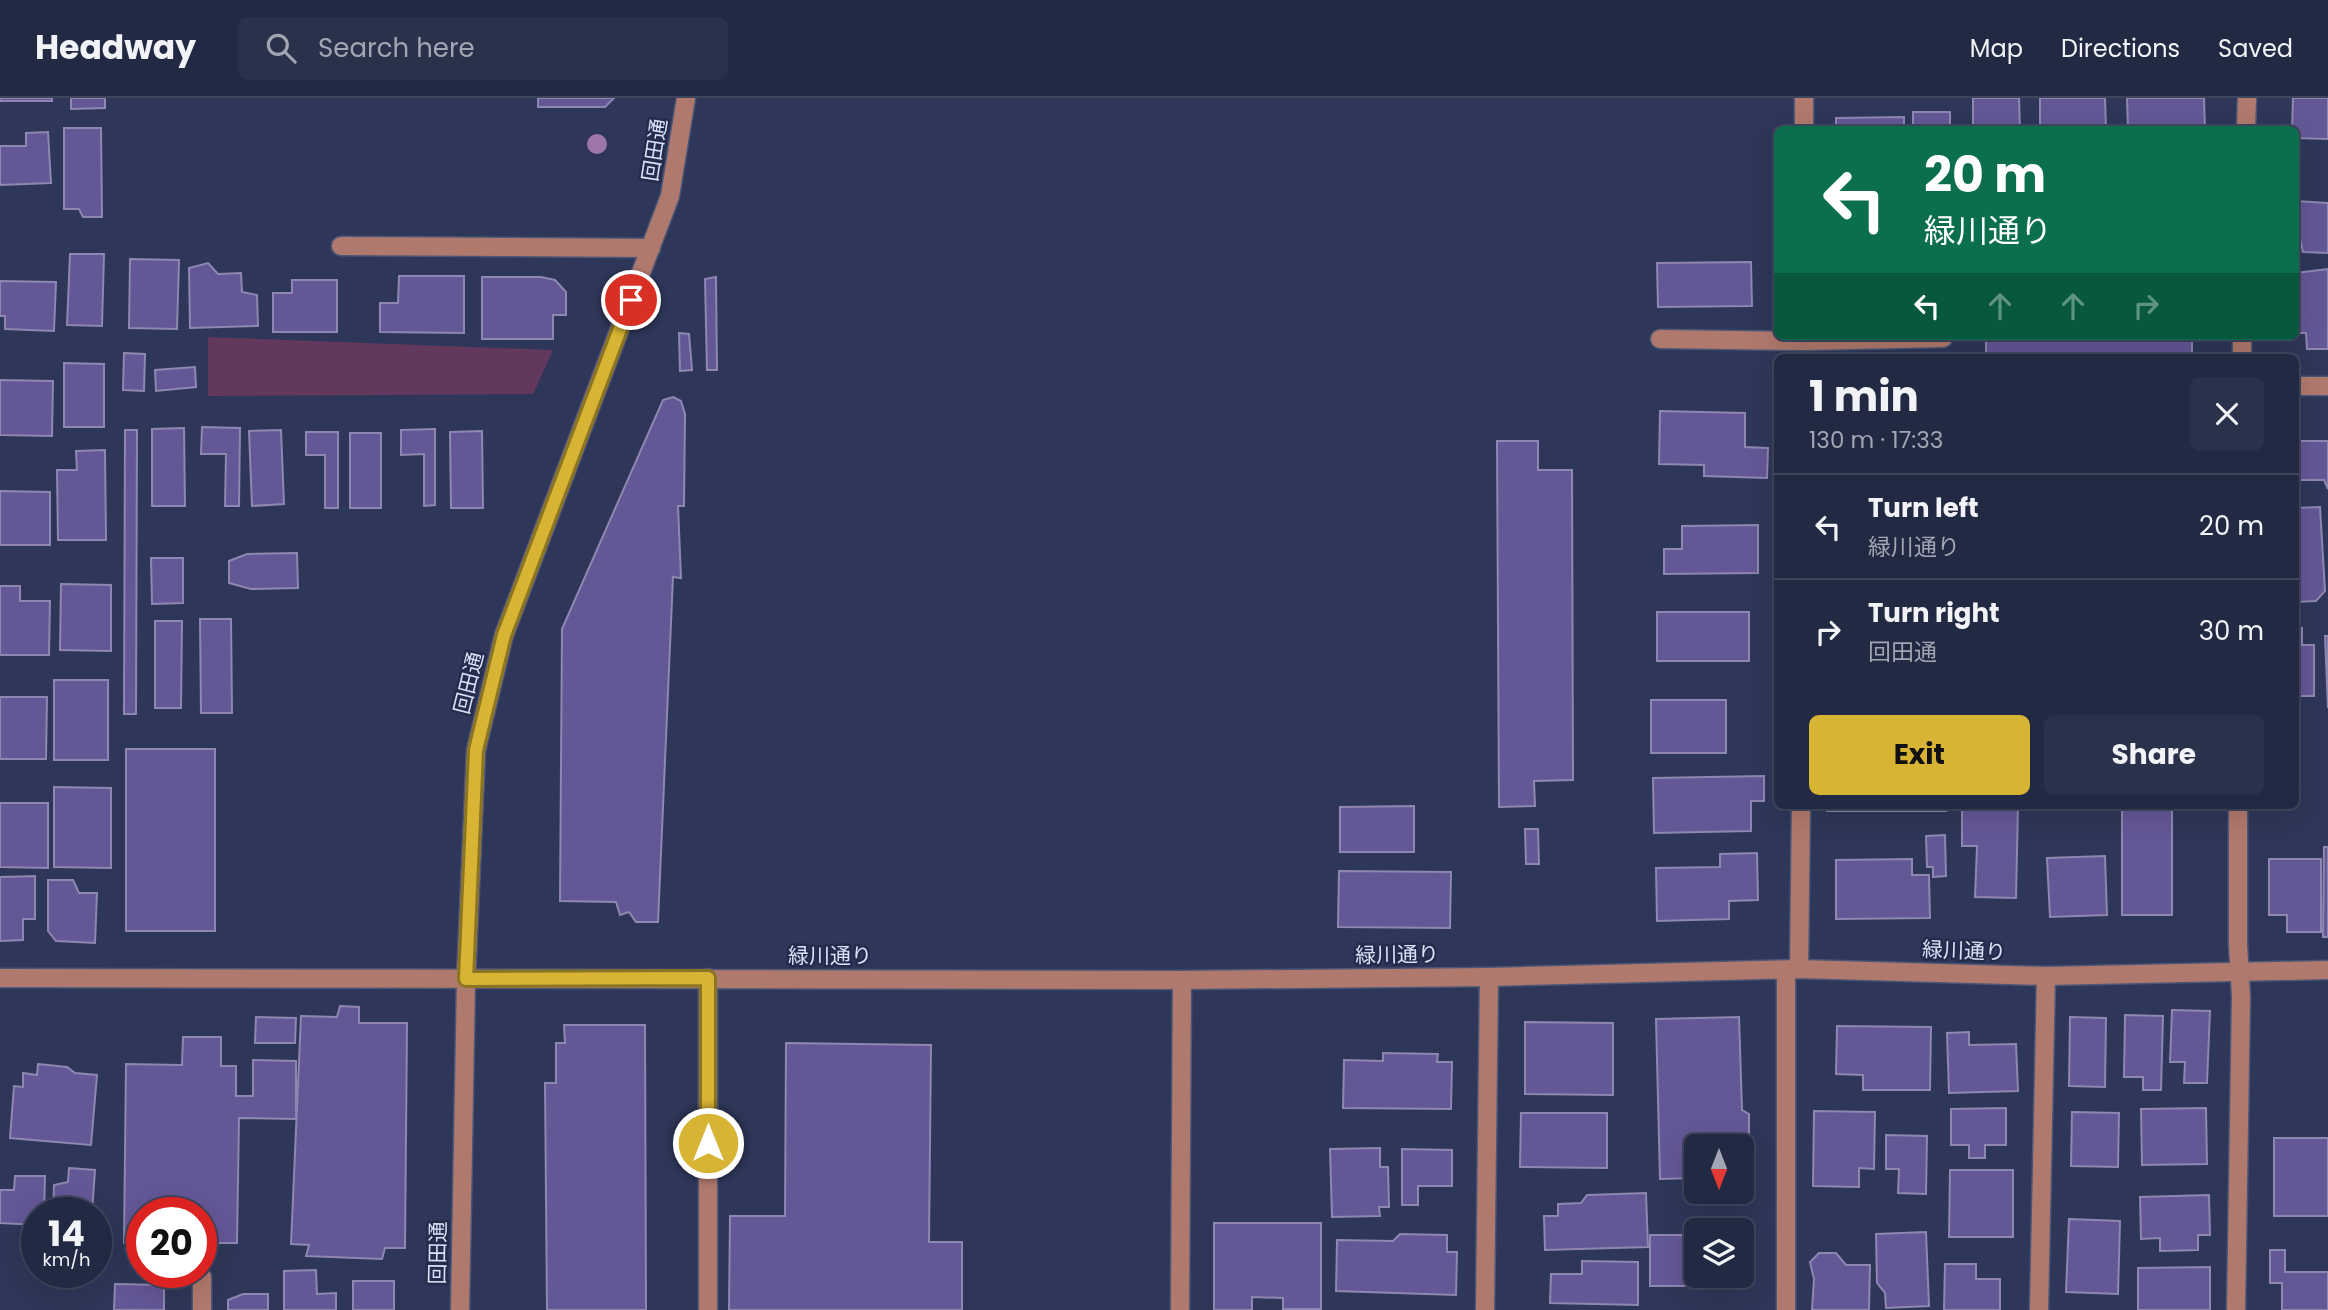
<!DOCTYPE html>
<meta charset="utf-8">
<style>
:root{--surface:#222943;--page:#2a314a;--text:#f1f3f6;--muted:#a2a6b2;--line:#3f455c;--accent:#d8b434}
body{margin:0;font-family:Poppins,"Noto Sans JP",sans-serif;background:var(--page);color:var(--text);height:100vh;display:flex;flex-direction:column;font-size:26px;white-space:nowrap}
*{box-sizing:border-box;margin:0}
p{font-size:23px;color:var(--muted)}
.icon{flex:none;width:38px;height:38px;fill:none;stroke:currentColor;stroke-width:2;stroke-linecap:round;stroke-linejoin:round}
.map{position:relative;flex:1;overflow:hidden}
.panel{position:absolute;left:1774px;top:256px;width:525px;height:455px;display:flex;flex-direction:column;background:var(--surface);border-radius:10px;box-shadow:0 7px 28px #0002,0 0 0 2px var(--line)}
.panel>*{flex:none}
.top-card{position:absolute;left:1774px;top:28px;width:525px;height:214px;border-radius:10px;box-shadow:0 7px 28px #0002,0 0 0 2px var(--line);background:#0b6e4f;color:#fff;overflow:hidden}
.needle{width:46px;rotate:180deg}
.tools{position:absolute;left:1684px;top:1036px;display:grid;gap:14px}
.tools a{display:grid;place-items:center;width:70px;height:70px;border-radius:10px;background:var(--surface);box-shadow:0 7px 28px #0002,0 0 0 2px var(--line);font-size:35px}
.speed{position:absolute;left:21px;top:1099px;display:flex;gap:14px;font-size:35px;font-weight:700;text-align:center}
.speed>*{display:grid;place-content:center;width:91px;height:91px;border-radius:50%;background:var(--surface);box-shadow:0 7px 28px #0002,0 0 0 2px var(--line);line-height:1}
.speed small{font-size:18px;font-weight:400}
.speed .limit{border:10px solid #d22;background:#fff;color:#111}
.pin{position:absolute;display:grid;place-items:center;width:60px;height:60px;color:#fff;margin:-30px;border:4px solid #fff;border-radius:50%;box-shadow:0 2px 7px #0007}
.me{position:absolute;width:77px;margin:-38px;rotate:0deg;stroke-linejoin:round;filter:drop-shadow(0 0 5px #0008)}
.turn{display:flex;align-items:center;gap:24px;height:147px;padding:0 35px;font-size:32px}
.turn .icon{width:91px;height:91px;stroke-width:2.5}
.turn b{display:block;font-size:49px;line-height:60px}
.lanes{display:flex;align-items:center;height:66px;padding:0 35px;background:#0003;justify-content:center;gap:35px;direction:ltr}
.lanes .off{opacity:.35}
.round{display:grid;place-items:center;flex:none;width:74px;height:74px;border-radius:10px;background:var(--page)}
.headline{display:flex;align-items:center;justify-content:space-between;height:119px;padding:0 35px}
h1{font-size:42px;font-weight:700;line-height:52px}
.button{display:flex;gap:14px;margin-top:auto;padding:14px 35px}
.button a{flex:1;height:80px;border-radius:10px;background:var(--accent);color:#111;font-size:28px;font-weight:700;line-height:80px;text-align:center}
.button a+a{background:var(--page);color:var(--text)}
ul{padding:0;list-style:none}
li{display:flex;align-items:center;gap:21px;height:105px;padding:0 35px;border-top:2px solid var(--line)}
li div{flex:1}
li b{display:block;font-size:26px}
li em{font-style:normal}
header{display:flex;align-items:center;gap:42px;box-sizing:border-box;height:98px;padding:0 35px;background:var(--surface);border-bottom:2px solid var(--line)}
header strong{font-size:33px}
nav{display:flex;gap:38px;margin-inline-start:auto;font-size:24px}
.search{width:490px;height:63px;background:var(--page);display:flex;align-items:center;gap:18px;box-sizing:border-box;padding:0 24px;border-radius:10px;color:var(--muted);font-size:26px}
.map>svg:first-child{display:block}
.green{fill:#63385d}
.building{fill:#645796;stroke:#8e87b1;stroke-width:2}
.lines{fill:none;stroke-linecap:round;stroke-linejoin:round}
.minor-casing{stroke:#4d5675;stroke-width:21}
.minor{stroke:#b0796e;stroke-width:18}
.tree{fill:#9f76ac}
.route-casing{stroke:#8c7522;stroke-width:18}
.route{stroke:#d8b434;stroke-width:12}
.labels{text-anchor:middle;stroke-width:5;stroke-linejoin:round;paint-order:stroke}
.street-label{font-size:21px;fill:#dae1f7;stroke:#242c4e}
</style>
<header>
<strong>Headway</strong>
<div class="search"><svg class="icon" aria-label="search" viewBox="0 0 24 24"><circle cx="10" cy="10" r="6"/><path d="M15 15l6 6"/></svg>Search here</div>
<nav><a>Map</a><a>Directions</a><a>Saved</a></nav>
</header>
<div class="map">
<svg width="2328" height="1212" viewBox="0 0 2328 1212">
<rect width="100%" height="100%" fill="#2e3759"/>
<polygon class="green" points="208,239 553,252 533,296 208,298"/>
<g class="building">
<rect x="0" y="0" width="52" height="3"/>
<polygon points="71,0 105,0 105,10 71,11"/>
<polygon points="538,0 614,0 605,9 538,9"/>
<polygon points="1973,0 2019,0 2020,32 1973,32"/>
<polygon points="2040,0 2105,0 2106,32 2040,32"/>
<polygon points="2127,0 2204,0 2205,32 2128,32"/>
<polygon points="2293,0 2328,0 2328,41 2296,40 2296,32 2292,32"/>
<rect x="1913" y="14" width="37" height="18"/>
<polygon points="1904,19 1904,32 1836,32 1836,20"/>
<polygon points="64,30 101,30 102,119 83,119 79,111 64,111"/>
<polygon points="48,34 51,85 0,87 0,48 26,48 26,35"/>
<polygon points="2296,103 2328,105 2328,155 2303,154 2300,141 2296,140"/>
<polygon points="70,156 104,156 102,228 67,227"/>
<polygon points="130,161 179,162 177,231 129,230"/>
<polygon points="1751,164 1752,208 1658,209 1657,165"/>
<polygon points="208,165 218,176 241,175 242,194 257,197 258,228 190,230 189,170"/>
<polygon points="2328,171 2328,251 2307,251 2306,235 2296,235 2296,175"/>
<polygon points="399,178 464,178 464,235 380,234 380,205 398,205"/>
<polygon points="482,179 541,179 555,182 566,194 566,217 553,217 553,241 482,241"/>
<polygon points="716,179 717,272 707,272 705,181"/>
<polygon points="292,182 337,182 337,234 273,234 273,195 292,195"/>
<polygon points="0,183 56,184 54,233 5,231 5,218 0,218"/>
<polygon points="679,235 689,236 692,272 680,273"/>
<rect x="1986" y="238" width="206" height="21"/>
<polygon points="124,255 145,256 144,293 123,292"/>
<polygon points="64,265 104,266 104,329 64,329"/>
<polygon points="195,269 196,289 156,293 155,272"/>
<polygon points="0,282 53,283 52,338 0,337"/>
<polygon points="673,299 681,303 685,316 684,408 678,408 681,480 673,479 658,824 636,824 629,814 620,817 616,804 560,803 562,531 663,302"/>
<polygon points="1660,313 1745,315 1745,349 1768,350 1767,380 1704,378 1704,367 1659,366"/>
<polygon points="202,329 240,330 239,408 225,408 226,356 201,356"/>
<polygon points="184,330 185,408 152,408 152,331"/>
<polygon points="435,331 435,407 424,408 424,356 401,357 401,332"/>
<polygon points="125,332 137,332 136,616 124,616"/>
<polygon points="281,332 284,406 252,408 249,333"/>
<polygon points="482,333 483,410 451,410 450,334"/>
<polygon points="306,334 338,334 338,410 325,410 325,357 306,357"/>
<rect x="350" y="335" width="31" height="75"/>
<polygon points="1497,343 1538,343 1538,372 1572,372 1573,682 1534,683 1535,708 1499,709"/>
<polygon points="2296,343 2328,343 2328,391 2324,382 2296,382"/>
<polygon points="105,352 106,442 58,442 57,372 77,372 76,353"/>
<polygon points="0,393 50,394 50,447 0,447"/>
<polygon points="2320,409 2325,493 2316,503 2296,504 2296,410"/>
<polygon points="1758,427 1758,475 1664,476 1664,451 1682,451 1682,428"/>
<polygon points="297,455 298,490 251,491 229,485 229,463 247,456"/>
<polygon points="151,460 183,460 183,505 152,506"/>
<polygon points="61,486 111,487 111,553 60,552"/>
<polygon points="0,488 20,488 20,503 50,503 49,557 0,557"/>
<rect x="1657" y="514" width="92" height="49"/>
<polygon points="200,521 231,521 232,615 201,615"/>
<polygon points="155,523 182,523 181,610 155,610"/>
<polygon points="2302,530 2302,547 2314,547 2314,598 2296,598 2296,531"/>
<polygon points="2325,538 2328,538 2328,610"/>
<rect x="54" y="582" width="54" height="80"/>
<polygon points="0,599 47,599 46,661 0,661"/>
<rect x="1651" y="602" width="75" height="53"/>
<rect x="126" y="651" width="89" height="182"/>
<polygon points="1764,678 1764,703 1751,703 1751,733 1654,735 1653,680"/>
<polygon points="54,689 111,690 111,770 54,769"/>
<polygon points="0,705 48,705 48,770 0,769"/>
<rect x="1827" y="707" width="119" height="6"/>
<polygon points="1962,707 2018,707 2016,800 1975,799 1977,748 1962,748"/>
<rect x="2122" y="707" width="50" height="110"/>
<polygon points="1414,708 1414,754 1340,754 1340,709"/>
<polygon points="1525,731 1538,731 1539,766 1526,766"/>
<polygon points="1945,737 1946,778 1933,779 1933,769 1927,769 1926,738"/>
<polygon points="2324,749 2328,749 2328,839 2323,839"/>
<polygon points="1757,755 1758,802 1729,803 1729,821 1657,823 1656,770 1720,769 1720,756"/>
<polygon points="2105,758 2107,817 2050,819 2047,760"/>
<polygon points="1912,761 1912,777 1929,777 1930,820 1836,821 1836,762"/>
<polygon points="2269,761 2321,761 2321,834 2287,834 2287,817 2269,817"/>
<polygon points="1339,773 1451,774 1450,830 1338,829"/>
<polygon points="35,778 35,821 23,821 23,842 0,843 0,779"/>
<polygon points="48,782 73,782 79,795 97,795 95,845 56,843 48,833"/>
<polygon points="340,908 359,909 359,925 407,925 405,1150 385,1150 382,1161 306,1158 309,1147 291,1146 301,918 337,919"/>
<polygon points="2172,912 2210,913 2207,985 2184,985 2185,964 2170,964"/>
<polygon points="2125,917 2163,918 2161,992 2143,992 2143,979 2124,979"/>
<polygon points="256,919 296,920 295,945 255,945"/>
<polygon points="1739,919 1742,1012 1749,1016 1749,1071 1741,1077 1741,1048 1696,1048 1696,1080 1660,1081 1656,921"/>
<polygon points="2070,919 2106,920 2105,989 2069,988"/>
<polygon points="1525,924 1613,925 1613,997 1525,996"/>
<polygon points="564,927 645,927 646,1212 547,1212 545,985 556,985 556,945 565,945"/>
<polygon points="1837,928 1931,929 1930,992 1863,992 1863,977 1836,976"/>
<polygon points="1969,934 1969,947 2016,946 2018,993 1949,995 1947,935"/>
<polygon points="183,939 221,939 221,968 236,968 236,998 253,998 253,962 296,963 296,1021 239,1020 237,1145 201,1145 201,1115 142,1115 142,1145 124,1145 126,966 182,967"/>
<polygon points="786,945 931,947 929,1144 962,1144 962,1212 729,1212 730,1118 785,1118"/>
<polygon points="1383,955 1438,956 1437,964 1452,964 1451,1011 1343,1010 1344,962 1383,963"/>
<polygon points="38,966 67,969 75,975 97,977 91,1047 10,1040 14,988 23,989 23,975 37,977"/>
<polygon points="2006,1010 2006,1047 1985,1047 1985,1060 1969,1060 1969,1047 1951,1047 1951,1011"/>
<polygon points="2206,1010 2207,1066 2142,1067 2141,1011"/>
<polygon points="1814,1013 1875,1014 1874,1071 1859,1070 1859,1089 1813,1088"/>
<polygon points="2072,1014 2119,1015 2118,1069 2071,1068"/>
<polygon points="1521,1015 1607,1015 1607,1070 1520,1069"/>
<polygon points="1886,1037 1927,1038 1926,1096 1898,1095 1899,1071 1886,1071"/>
<rect x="2274" y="1040" width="54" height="78"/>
<polygon points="1380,1050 1380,1069 1388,1069 1389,1109 1379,1109 1380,1118 1332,1119 1330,1051"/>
<polygon points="1402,1051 1452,1052 1452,1088 1418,1088 1418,1107 1402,1107"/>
<polygon points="69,1070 95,1072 92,1115 53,1115 54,1087 68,1084"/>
<polygon points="1950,1072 2013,1072 2013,1139 1949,1139"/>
<polygon points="15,1078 45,1078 44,1115 37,1115 37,1127 0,1125 0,1092 14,1092"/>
<polygon points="1646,1095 1648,1149 1545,1152 1544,1118 1558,1118 1558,1106 1581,1105 1587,1097"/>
<polygon points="2209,1097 2210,1137 2198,1137 2198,1152 2160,1153 2160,1140 2141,1141 2140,1099"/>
<polygon points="2069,1121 2120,1123 2118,1196 2066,1194"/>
<polygon points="1214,1125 1321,1125 1321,1211 1283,1211 1283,1200 1252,1199 1252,1212 1214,1212"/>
<polygon points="1926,1134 1929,1208 1886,1210 1885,1195 1877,1185 1876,1136"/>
<polygon points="1400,1136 1447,1137 1447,1154 1457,1154 1456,1197 1336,1193 1337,1142 1393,1143"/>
<polygon points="1650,1137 1696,1137 1696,1178 1741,1178 1741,1137 1750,1137 1750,1188 1650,1188"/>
<polygon points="2270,1152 2285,1152 2285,1174 2328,1174 2328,1212 2282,1212 2282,1185 2270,1185"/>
<polygon points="1819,1155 1836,1155 1846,1167 1870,1167 1869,1212 1812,1212 1814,1181 1810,1164"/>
<polygon points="1582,1163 1638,1164 1638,1207 1550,1205 1551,1176 1582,1176"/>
<polygon points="1945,1166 1976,1166 1976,1181 2000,1181 2000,1212 1944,1212"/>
<polygon points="2210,1169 2210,1212 2138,1212 2138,1170"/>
<polygon points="316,1172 317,1196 336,1195 336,1212 284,1212 284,1173"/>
<rect x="353" y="1183" width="41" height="29"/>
<polygon points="115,1186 164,1187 164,1212 114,1212"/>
<polygon points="243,1196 268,1196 268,1212 228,1212 228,1202"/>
</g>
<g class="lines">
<defs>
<g id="minor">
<polyline points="1804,0 1804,32"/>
<polyline points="2246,32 2247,0"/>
<polyline points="341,148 651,150"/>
<polyline points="1660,241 1805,243 1943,240"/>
<polyline points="2242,259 2242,238"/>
<polyline points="2296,288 2328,288"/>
<polyline points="1799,871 1801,707"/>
<polyline points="1786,873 1786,1212"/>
<polyline points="0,880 1182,882 1489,879 1799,871 2046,878 2328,872"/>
<polyline points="202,1212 202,1179"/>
<polyline points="460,1212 466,881 476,652 504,537 670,98 686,0"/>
<polyline points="708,1212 708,880"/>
<polyline points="1180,1212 1182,882"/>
<polyline points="1485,1212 1489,879"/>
<polyline points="2039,1212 2046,878"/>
<polyline points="2236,1212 2241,899 2238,846 2238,707"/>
</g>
</defs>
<use href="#minor" class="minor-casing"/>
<use href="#minor" class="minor"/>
</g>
<circle class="tree" cx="597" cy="46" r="10"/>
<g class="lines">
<defs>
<polyline id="route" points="631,202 504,537 476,652 466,881 708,880 708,1045"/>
</defs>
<use href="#route" class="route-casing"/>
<use href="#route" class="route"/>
</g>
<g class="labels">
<g class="street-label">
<text transform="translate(655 52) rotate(-81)" y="7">回田通</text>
<text transform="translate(469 585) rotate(-76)" y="7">回田通</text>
<text transform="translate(1964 853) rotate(2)" y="7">緑川通り</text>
<text transform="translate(1397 857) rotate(-1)" y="7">緑川通り</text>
<text x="830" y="865">緑川通り</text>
<text transform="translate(438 1155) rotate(-89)" y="7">回田通</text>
</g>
</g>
</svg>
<div class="tools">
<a><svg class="needle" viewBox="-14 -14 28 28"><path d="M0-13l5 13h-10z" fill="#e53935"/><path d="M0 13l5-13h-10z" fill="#a2a6b2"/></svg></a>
<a><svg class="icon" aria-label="layers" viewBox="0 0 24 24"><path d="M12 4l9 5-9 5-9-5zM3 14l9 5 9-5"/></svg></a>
</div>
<div class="speed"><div>14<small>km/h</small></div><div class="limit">20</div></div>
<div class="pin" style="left:631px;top:202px;background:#d93025"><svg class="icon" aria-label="arrive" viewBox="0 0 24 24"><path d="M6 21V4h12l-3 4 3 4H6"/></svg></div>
<svg class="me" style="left:708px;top:1045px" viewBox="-20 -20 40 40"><circle r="17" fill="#d8b434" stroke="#fff" stroke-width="3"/><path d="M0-11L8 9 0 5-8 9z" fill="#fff"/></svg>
<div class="top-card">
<div class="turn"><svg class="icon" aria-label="left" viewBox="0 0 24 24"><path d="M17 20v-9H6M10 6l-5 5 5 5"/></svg><div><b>20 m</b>緑川通り</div></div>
<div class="lanes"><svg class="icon" aria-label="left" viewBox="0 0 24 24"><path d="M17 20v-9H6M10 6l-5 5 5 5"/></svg><svg class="icon off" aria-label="ahead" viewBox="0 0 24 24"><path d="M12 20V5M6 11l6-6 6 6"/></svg><svg class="icon off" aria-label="ahead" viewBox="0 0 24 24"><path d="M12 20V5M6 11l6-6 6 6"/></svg><svg class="icon off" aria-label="right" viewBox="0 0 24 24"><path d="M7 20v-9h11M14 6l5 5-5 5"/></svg></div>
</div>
<section class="panel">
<div class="headline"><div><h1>1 min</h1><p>130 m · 17:33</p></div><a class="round"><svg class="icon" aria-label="close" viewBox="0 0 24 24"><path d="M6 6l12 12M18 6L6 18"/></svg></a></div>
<ul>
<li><svg class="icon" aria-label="left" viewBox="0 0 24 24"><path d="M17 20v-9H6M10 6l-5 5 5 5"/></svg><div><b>Turn left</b><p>緑川通り</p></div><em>20 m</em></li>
<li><svg class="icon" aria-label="right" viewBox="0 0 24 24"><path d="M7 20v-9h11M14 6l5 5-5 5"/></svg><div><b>Turn right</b><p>回田通</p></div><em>30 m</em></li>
</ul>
<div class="button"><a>Exit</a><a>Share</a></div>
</section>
</div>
